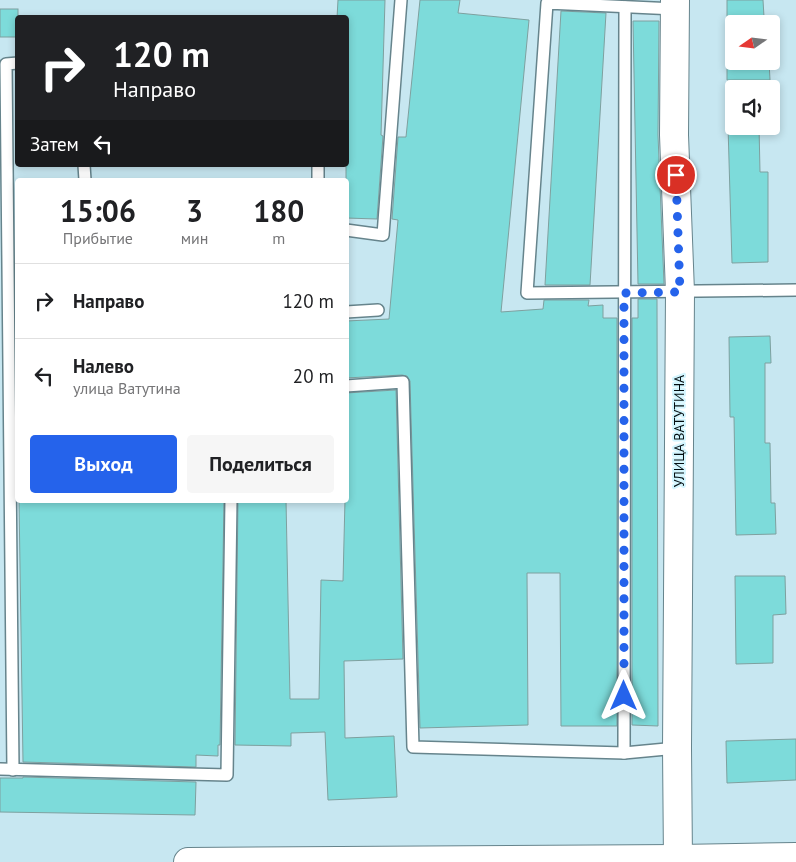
<!DOCTYPE html>
<html lang="ru">
<meta charset="utf-8">
<style>
:root{--surface:#fff;--page:#f6f6f6;--text:#202124;--muted:#757577;--line:#e0e0e0;--accent:#2563eb}
body{margin:0;font-family:"PT Sans",sans-serif;background:var(--page);color:var(--text);height:100vh;display:flex;flex-direction:column;font-size:19px;white-space:nowrap}
*{box-sizing:border-box;margin:0}
p{font-size:16px;color:var(--muted)}
.icon{flex:none;width:28px;height:28px;fill:none;stroke:currentColor;stroke-width:2;stroke-linecap:round;stroke-linejoin:round}
.map{position:relative;flex:1;overflow:hidden}
.details{position:absolute;left:15px;top:178px;width:334px;height:325px;display:flex;flex-direction:column;background:var(--surface);border-radius:5px;box-shadow:0 2px 8px #0003}
.details>*{flex:none}
.hud{position:absolute;left:15px;top:15px;width:334px;height:152px;border-radius:5px;box-shadow:0 2px 8px #0003;background:#202124;color:#fff;overflow:hidden}
.needle{width:32px;rotate:256deg}
.controls{position:absolute;left:725px;top:15px;display:grid;gap:10px}
.controls a{display:grid;place-items:center;width:55px;height:55px;border-radius:5px;background:var(--surface);box-shadow:0 2px 8px #0003;font-size:25px}
.pin{position:absolute;display:grid;place-items:center;width:42px;height:42px;color:#fff;margin:-21px;border:2px solid #fff;border-radius:50%;box-shadow:0 1px 5px #0007}
.me{position:absolute;width:55px;margin:-28px;rotate:0deg;stroke-linejoin:round;filter:drop-shadow(0 0 4px #0008)}
.turn{display:flex;align-items:center;gap:18px;height:105px;padding:0 15px;font-size:22px}
.turn .icon{width:65px;height:65px;stroke-width:2.5}
.turn b{display:block;font-size:35px;line-height:42px}
.then{display:flex;align-items:center;height:48px;padding:0 15px;background:#0003;gap:10px;font-size:19px}
.eta{display:flex;justify-content:space-evenly;align-items:center;height:85px;text-align:center}
.eta b{font-size:30px;font-weight:700;line-height:35px}
.button{display:flex;gap:10px;margin-top:auto;padding:10px 15px}
.button a{flex:1;height:58px;border-radius:5px;background:var(--accent);color:#fff;font-size:20px;font-weight:700;line-height:58px;text-align:center}
.button a+a{background:var(--page);color:var(--text)}
ul{padding:0;list-style:none}
li{display:flex;align-items:center;gap:15px;height:75px;padding:0 15px;border-top:1px solid var(--line)}
li div{flex:1}
li b{display:block;font-size:19px}
li em{font-style:normal}
.map>svg:first-child{display:block}
.building{fill:#7ddbda;stroke:#7ea09f}
.lines{fill:none;stroke-linecap:round;stroke-linejoin:round}
.lane-casing{stroke:#66848c;stroke-width:14}
.secondary-casing{stroke:#66848c;stroke-width:30}
.lane{stroke:#fff;stroke-width:11}
.secondary{stroke:#fff;stroke-width:28}
.route{stroke:#2563eb;stroke-width:9;stroke-dasharray:0 16.2}
.labels{text-anchor:middle;stroke-width:4;stroke-linejoin:round;paint-order:stroke}
.street-label{font-size:14px;fill:#030d10;stroke:#d3f5fe}
</style>
<div class="map">
<svg width="796" height="862" viewBox="0 0 796 862">
<rect width="100%" height="100%" fill="#c7e7f1"/>
<g class="building">
<polygon points="338,0 385,0 381,135 383,136 377,219 346,218 346,18 337,18"/>
<polygon points="420,0 460,0 458,13 529,20 501,312 543,309 544,300 589,300 588,306 603,305 603,318 617,318 617,726 561,726 560,573 527,573 528,725 420,728 410,381 407,376 402,375 346,378 346,321 389,319 398,220 392,219 398,137 406,137"/>
<polygon points="727,0 763,0 764,17 727,18"/>
<rect x="0" y="9" width="18" height="28"/>
<polygon points="561,11 606,13 590,285 545,285"/>
<polygon points="633,21 659,21 658,135 664,284 638,284"/>
<polygon points="727,61 769,61 770,80 727,80"/>
<polygon points="728,126 759,126 760,172 768,172 768,262 732,263"/>
<polygon points="638,299 657,299 658,726 632,725 632,318 638,318"/>
<polygon points="770,336 771,363 765,363 765,443 770,443 771,503 775,503 776,534 736,535 734,417 730,417 729,337"/>
<polygon points="396,390 403,659 344,661 345,738 394,736 397,797 328,800 325,732 291,733 291,746 235,745 238,500 286,500 290,699 319,699 321,580 343,581 345,500 346,500 346,393"/>
<polygon points="19,500 224,500 220,745 218,745 218,756 196,755 196,767 23,762"/>
<polygon points="735,576 785,576 786,614 773,615 773,663 736,664"/>
<polygon points="796,739 796,780 727,783 726,741"/>
<polygon points="23,777 196,782 195,815 0,812 0,778 23,778"/>
</g>
<g class="lines">
<defs>
<g id="lane">
<polyline points="675,9 547,3 527,293 796,290"/>
<polyline points="84,165 85,180"/>
<polyline points="318,165 318,180"/>
<polyline points="346,230 383,235 401,0"/>
<polyline points="346,312 378,310"/>
<polyline points="346,386 403,382 413,747 624,753 677,748"/>
<polyline points="624,753 625,7"/>
<polyline points="0,769 227,775 231,500"/>
<polyline points="13,770 6,64 18,63"/>
</g>
<g id="secondary">
<polyline points="675,0 674,135 680,292 677,748 678,862"/>
<polyline points="188,862 678,859 796,857"/>
</g>
</defs>
<use href="#lane" class="lane-casing"/>
<use href="#secondary" class="secondary-casing"/>
<use href="#lane" class="lane"/>
<use href="#secondary" class="secondary"/>
</g>
<g class="lines">
<polyline class="route" points="624,696 624,293 680,292 676,175"/>
</g>
<g class="labels">
<g class="street-label">
<text transform="translate(679 431) rotate(-90)" y="5">УЛИЦА ВАТУТИНА</text>
</g>
</g>
</svg>
<div class="controls">
<a><svg class="needle" viewBox="-14 -14 28 28"><path d="M0-13l5 13h-10z" fill="#e53935"/><path d="M0 13l5-13h-10z" fill="#757577"/></svg></a>
<a><svg class="icon" aria-label="sound" viewBox="0 0 24 24"><path d="M4 9h4l5-4v14l-5-4H4zM17 9q2 3 0 6"/></svg></a>
</div>
<div class="pin" style="left:676px;top:175px;background:#d93025"><svg class="icon" aria-label="arrive" viewBox="0 0 24 24"><path d="M6 21V4h12l-3 4 3 4H6"/></svg></div>
<svg class="me" style="left:624px;top:696px" viewBox="-20 -20 40 40"><path d="M0-17L14 15 0 8-14 15z" fill="#2563eb" stroke="#fff" stroke-width="4"/></svg>
<div class="hud">
<div class="turn"><svg class="icon" aria-label="right" viewBox="0 0 24 24"><path d="M7 20v-9h11M14 6l5 5-5 5"/></svg><div><b>120 m</b>Направо</div></div>
<div class="then">Затем<svg class="icon" aria-label="left" viewBox="0 0 24 24"><path d="M17 20v-9H6M10 6l-5 5 5 5"/></svg></div>
</div>
<section class="details">
<div class="eta">
<div><b>15:06</b><p>Прибытие</p></div>
<div><b>3</b><p>мин</p></div>
<div><b>180</b><p>m</p></div>
</div>
<ul>
<li><svg class="icon" aria-label="right" viewBox="0 0 24 24"><path d="M7 20v-9h11M14 6l5 5-5 5"/></svg><div><b>Направо</b></div><em>120 m</em></li>
<li><svg class="icon" aria-label="left" viewBox="0 0 24 24"><path d="M17 20v-9H6M10 6l-5 5 5 5"/></svg><div><b>Налево</b><p>улица Ватутина</p></div><em>20 m</em></li>
</ul>
<div class="button"><a>Выход</a><a>Поделиться</a></div>
</section>
</div>
